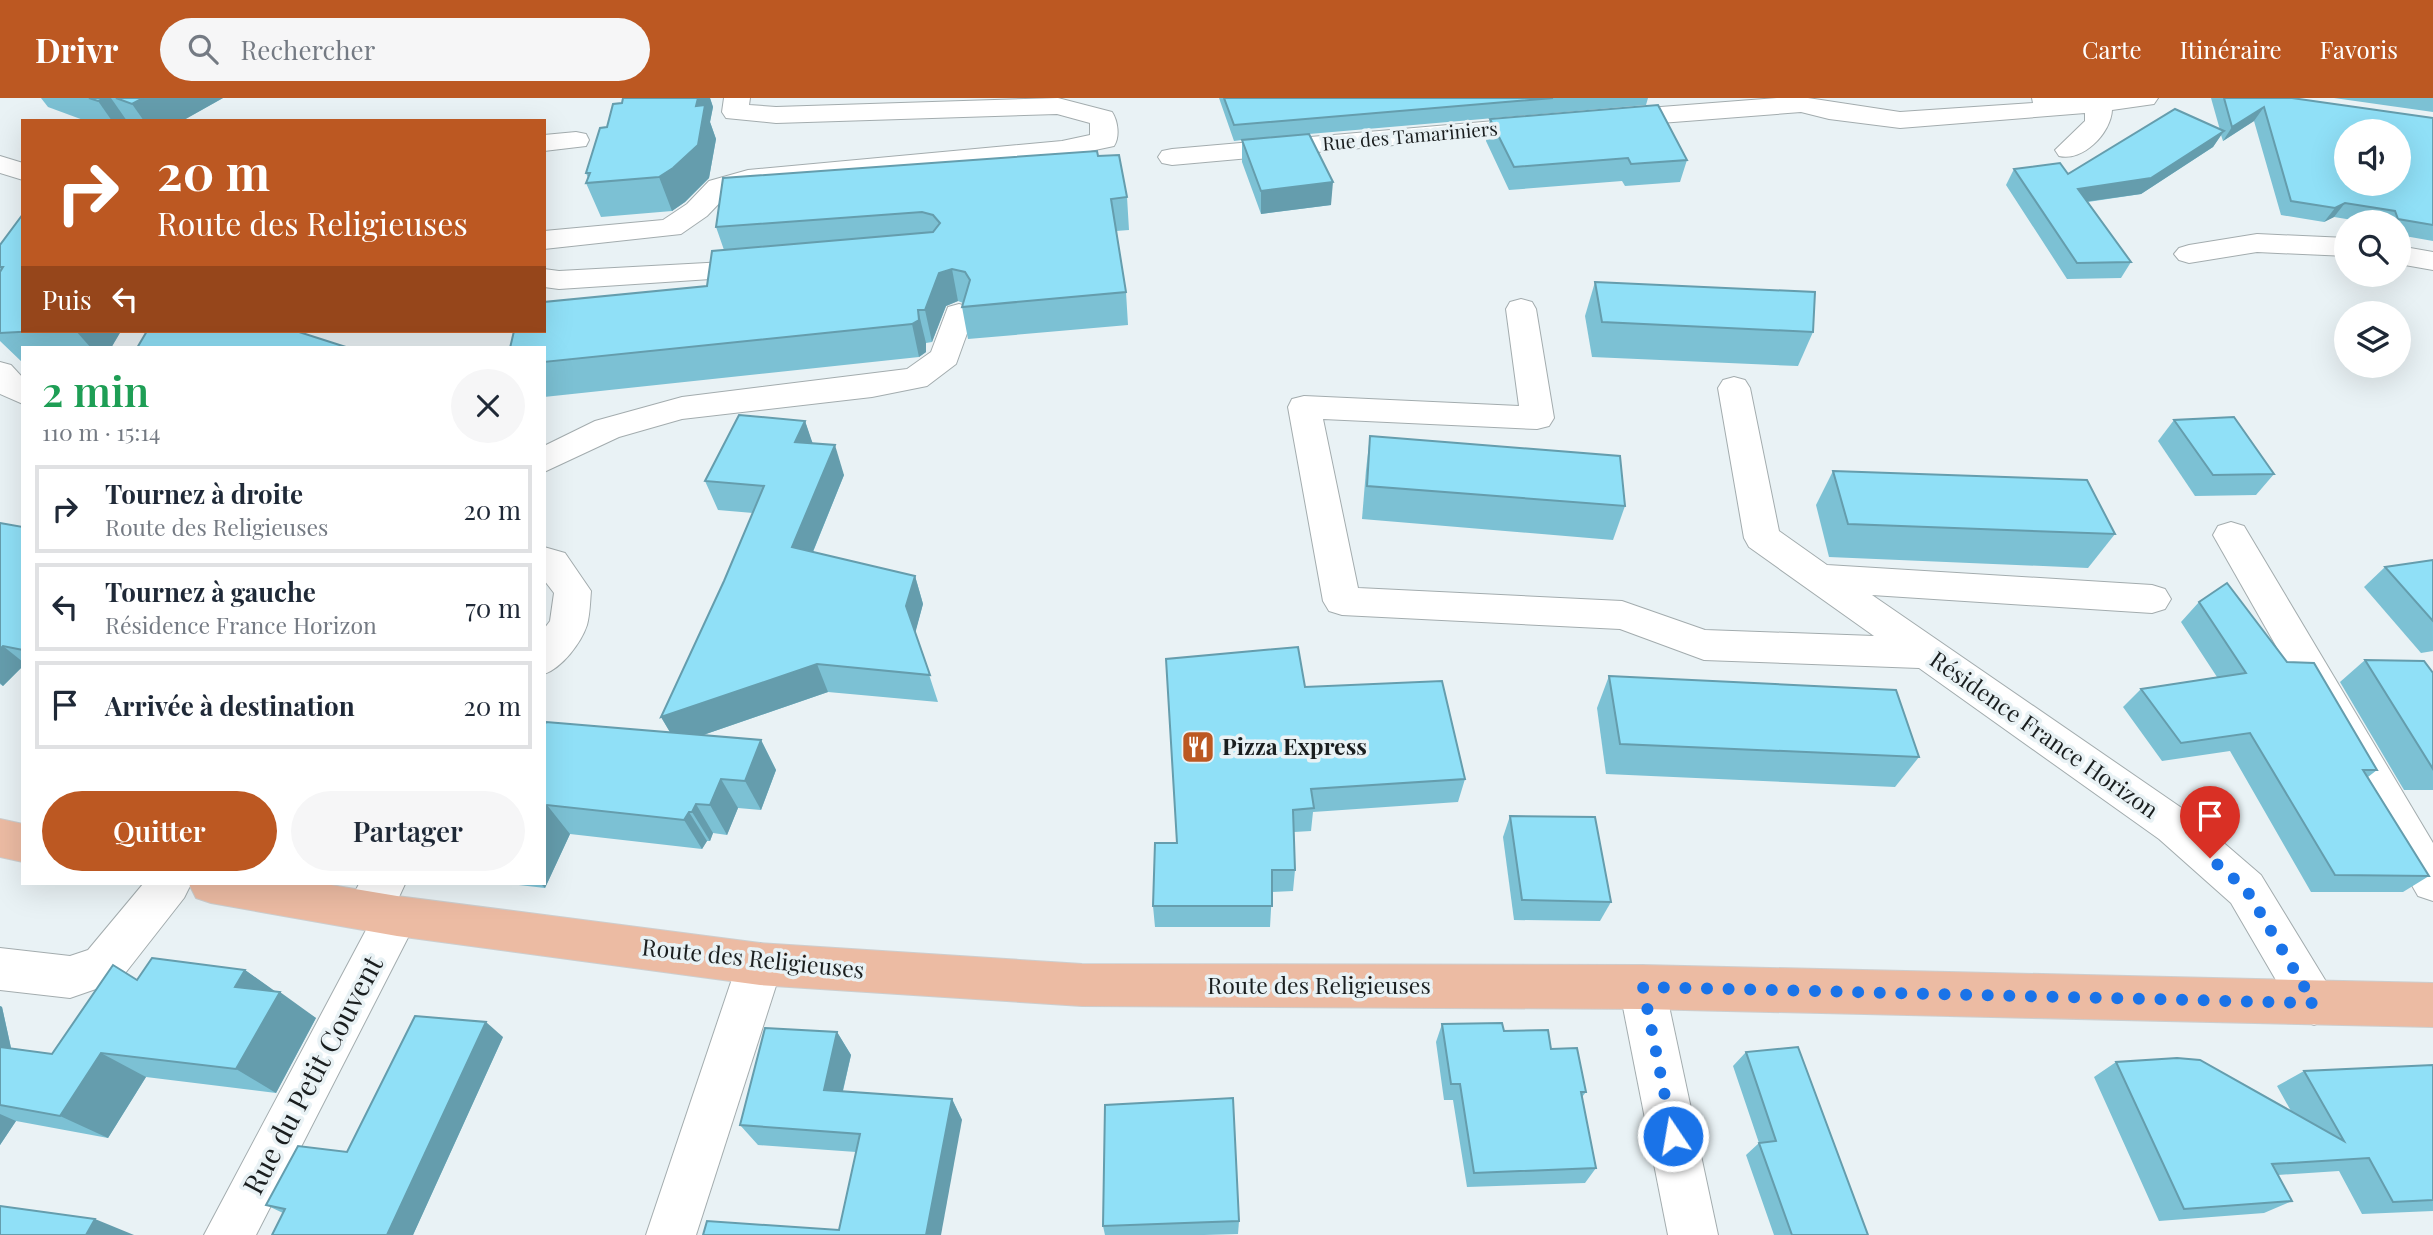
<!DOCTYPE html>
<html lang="fr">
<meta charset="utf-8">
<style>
:root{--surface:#fff;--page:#f6f6f7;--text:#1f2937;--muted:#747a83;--line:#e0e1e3;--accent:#bc5822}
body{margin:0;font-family:"Playfair Display",serif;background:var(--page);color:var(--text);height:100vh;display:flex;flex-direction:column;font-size:26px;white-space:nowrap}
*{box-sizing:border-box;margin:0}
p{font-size:23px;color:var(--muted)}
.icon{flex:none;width:38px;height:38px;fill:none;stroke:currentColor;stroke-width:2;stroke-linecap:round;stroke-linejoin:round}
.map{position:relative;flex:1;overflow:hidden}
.sheet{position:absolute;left:21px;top:248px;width:525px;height:539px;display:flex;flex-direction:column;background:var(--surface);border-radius:0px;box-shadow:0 7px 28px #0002}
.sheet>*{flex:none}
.guide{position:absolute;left:21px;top:21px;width:525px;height:214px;border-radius:0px;box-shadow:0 7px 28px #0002;background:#bc5822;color:#fff;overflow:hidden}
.tools{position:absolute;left:2334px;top:21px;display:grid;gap:14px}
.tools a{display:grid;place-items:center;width:77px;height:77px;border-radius:50%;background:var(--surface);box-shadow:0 7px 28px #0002;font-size:35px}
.pin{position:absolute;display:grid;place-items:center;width:60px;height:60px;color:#fff;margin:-72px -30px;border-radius:50% 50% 50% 0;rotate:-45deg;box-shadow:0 0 7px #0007}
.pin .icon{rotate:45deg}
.me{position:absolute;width:77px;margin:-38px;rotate:348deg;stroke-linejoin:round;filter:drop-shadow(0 0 5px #0008)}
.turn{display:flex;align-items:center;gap:24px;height:147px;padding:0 21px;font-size:32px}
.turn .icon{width:91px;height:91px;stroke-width:2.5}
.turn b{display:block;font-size:49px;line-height:60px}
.then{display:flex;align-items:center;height:66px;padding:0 21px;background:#0003;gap:14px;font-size:26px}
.round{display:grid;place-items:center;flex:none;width:74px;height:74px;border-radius:37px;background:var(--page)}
.headline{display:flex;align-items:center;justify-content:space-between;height:119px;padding:0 21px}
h1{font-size:42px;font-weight:600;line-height:52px;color:#1e9e55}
.cta{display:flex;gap:14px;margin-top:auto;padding:14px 21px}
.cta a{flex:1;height:80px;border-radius:42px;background:var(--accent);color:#fff;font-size:28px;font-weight:600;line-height:80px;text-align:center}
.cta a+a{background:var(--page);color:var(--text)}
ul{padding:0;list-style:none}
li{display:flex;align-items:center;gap:21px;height:88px;margin:0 14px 10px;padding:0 7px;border:4px solid var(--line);border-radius:0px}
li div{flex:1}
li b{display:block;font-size:26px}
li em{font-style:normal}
header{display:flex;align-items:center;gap:42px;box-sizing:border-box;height:98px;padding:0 35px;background:var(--accent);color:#fff}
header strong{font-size:33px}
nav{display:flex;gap:38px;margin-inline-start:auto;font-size:24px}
.search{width:490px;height:63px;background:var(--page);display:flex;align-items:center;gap:18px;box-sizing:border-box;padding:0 24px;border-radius:38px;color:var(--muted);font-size:26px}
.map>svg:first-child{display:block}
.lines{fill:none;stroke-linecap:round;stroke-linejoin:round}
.minor-casing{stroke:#a3acae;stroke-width:2}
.major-casing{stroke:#cdcece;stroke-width:2}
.minor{fill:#fff;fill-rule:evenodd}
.major{fill:#ecbba3;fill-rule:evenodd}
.wall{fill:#7cc1d4}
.shaded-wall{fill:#659dad}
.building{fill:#90e0f7;stroke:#659dad;stroke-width:2;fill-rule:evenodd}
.route{stroke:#1a73e8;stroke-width:12;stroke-dasharray:0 21.6}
.labels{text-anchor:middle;stroke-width:7;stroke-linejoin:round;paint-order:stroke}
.far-street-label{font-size:19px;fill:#1a1e1f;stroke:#e9f2f5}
.street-label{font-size:23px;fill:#1a1e1f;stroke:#e9f2f5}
.poi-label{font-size:23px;font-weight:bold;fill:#1a1e1f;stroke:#e9f2f5;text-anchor:start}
.near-street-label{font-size:28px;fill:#1a1e1f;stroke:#e9f2f5}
</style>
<header>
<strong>Drivr</strong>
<div class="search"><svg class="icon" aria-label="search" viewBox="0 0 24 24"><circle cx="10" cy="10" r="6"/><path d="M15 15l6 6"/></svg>Rechercher</div>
<nav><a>Carte</a><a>Itinéraire</a><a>Favoris</a></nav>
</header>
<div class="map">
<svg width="2433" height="1137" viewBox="0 0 2433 1137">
<rect width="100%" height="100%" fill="#e9f2f5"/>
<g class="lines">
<defs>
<g id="minor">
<path d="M724 0H750L749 7 776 9 1058 0 1112 14C1118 23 1120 39 1114 48L1062 59 751 88 729 95 707 118 681 136 544 151V133L663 122 687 106 709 83 748 72 1062 43 1090 37V25L1057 16 776 25 726 20 722 14Z"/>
<path d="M1777 0H1808L1900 14 2033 5 2032 0H2158L2154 6 2112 12C2111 35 2083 64 2059 58L2055 52 2085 23V15L1900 30 1829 21 1801 14 1609 29 1600 27 1596 21 1600 15 1609 13Z"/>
<polygon points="1539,19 1548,21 1552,27 1548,33 1172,67 1162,65 1158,59 1162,53 1172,51"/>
<polygon points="576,34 586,36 589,42 586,48 544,53 544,37"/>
<polygon points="0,58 23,65 23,82 0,75"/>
<polygon points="2257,136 2347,140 2347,158 2257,154 2189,165 2179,162 2174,156 2179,150 2189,147"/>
<polygon points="2399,148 2433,154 2433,172 2399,166"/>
<polygon points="762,162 773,165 777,171 773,177 559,191 544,189 544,171 559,173"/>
<polygon points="1521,201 1532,204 1536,211 1554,320 1549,328 1537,331 1323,321 1358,490 1622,503 1705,532 1874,538 1749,449 1744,440 1718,290 1723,282 1734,279 1745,282 1750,290 1779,433 1827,467 2152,487 2165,491 2171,501 2165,511 2152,515 1872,497 2189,715 2261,777 2330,890 2337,905 2330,920 2314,927 2298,920 2231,805 2159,741 1919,570 1704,562 1620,531 1342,517 1329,513 1323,503 1288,309 1292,301 1304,298 1519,308 1506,211 1510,204"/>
<polygon points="959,206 970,209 974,216 956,266 927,288 872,299 682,321 619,339 544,374 544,348 595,323 682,299 907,271 931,254 948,209"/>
<polygon points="0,264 11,267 23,280 23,306 0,296"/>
<polygon points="2231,424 2244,428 2433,745 2433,803 2418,798 2213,437 2218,428"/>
<path d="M544 449 565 455 591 493C590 504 590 516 587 527 581 545 562 570 544 576V531L550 523 554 495 544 482Z"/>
<polygon points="143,786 191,786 184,800 119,883 70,900 0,892 0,850 70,858 88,852"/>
<polygon points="359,786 405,786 399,799 413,804 419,818 256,1137 204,1137 366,832 351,826 345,812"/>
<polygon points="760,845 776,851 783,866 696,1137 646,1137 737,866 744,851"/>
<polygon points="1642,867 1658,874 1665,889 1718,1137 1668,1137 1619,889 1626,874"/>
</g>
<g id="major">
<polygon points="0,721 23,726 23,764 0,759"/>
<polygon points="189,786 325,786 397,798 760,845 1082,866 1642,867 2433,885 2433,929 1642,911 1082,908 760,887 397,838 211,805 196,800"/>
</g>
</defs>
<use href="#minor" class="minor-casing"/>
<use href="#major" class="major-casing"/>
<use href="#minor" class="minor"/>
<use href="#major" class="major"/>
</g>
<g class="wall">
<polygon points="41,0 223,0 182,23 86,23 48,9"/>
<polygon points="623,0 710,0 713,9 710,24 716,41 709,80 685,104 672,113 601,119 586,85 588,80 586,75 607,29 622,5"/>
<polygon points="1219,0 1648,0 1646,7 1309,36 1331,107 1261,116 1242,64 1242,42 1234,43"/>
<polygon points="2211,0 2292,0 2433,20 2433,143 2399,137 2399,124 2365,124 2334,119 2324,124 2281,117 2254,23 2223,43 2221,37 2213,49 2141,96 2088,104 2131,164 2121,180 2067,181 2006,87 2014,71 2068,76 2220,32"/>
<polygon points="2334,0 2433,0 2433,14"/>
<polygon points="1490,21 1687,62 1680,84 1625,88 1622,83 1509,92 1486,43"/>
<polygon points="1098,58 1127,99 1129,132 1116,133 1126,194 1128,227 968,241 962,209 963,205 958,203 946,208 932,244 926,245 926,254 919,259 544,299 544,250 707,188 724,152 716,129"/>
<polygon points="0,147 23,233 121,233 111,250 23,250 23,265 0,243"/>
<polygon points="1595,184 1813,234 1798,268 1592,259 1585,218"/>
<polygon points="2174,322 2274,376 2256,397 2195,398 2158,343"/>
<polygon points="805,323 812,345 844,377 813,454 915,478 923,506 915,534 938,604 828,594 703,637 761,642 776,672 761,712 738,710 727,737 713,735 710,743 707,743 702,751 570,736 545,790 510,786 544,786 544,628 670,634 661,619 724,483 753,415 718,412 705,383"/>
<polygon points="1370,338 1625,408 1613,442 1362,421 1366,372"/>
<polygon points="1833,373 2115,436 2088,470 1829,459 1816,407"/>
<polygon points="0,425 23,429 23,568 3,588 0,586"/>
<polygon points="2433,462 2433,553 2421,555 2364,489 2385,469"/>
<polygon points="2199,504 2287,564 2377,672 2368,679 2429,778 2403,794 2311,794 2230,653 2162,663 2123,609 2141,591 2217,579 2181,524"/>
<polygon points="2365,562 2433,575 2433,692 2404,692 2340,584"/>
<polygon points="1609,578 1919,659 1895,689 1606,676 1597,610"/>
<polygon points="1305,589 1465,681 1458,704 1313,714 1311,733 1294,734 1295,772 1293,793 1272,794 1270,829 1155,829 1153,808 1177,745"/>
<polygon points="1510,718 1611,804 1600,823 1514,822 1503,739"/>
<polygon points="245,872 275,894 316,920 276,995 146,979 108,1040 16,1023 0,1047 0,908 2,909 11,950 52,956 137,882"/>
<polygon points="1442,926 1504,933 1551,951 1586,994 1582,999 1596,1070 1585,1085 1467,1089 1453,1002 1444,1002 1436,944"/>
<polygon points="837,934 851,957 843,993 952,1001 962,1022 856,1054 758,1047 740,1027"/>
<polygon points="503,939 413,1137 272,1137 283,1115 266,1107 347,1054"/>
<polygon points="1746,954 1868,1137 1774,1137 1746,1057 1759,1045 1733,968"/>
<polygon points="2116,964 2291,1013 2277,988 2304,973 2433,967 2433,1113 2362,1116 2339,1073 2278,1077 2292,1103 2264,1115 2159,1123 2094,979"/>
<polygon points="1239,1123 1238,1136 1204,1137 1105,1137 1103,1128"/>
</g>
<g class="shaded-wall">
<polygon points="105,0 111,0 127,23 112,23 98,3"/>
<polygon points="143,0 223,0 182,23 144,23 132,6"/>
<polygon points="698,0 710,0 713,9 710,24 716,41 709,80 685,104 672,113 659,79 696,8"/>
<polygon points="2264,9 2254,23 2223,43 2232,29"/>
<polygon points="2224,33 2213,49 2141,96 2069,106 2078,91"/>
<polygon points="1333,84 1331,107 1261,116 1261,93"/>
<polygon points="2345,105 2334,119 2324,124 2335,110"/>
<polygon points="952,171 958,203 946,208 932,244 925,212 939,175"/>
<polygon points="918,212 926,245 926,254 919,259 912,226"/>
<polygon points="76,233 121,233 111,250 91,250"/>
<polygon points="805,323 815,352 795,344"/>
<polygon points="835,347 844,377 803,478 792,449"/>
<polygon points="915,478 923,506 915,536 906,508"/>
<polygon points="3,548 23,564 23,568 3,588 0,585 0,551"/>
<polygon points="817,566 828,594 677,646 661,619"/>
<polygon points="761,642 776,672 761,712 745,683"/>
<polygon points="721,681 738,710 727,737 710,707"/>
<polygon points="696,706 713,735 710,743 692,714"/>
<polygon points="547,707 570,736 545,790 541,786 544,786 544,712"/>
<polygon points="689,714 707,743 702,751 684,722"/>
<polygon points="245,872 279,896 280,894 316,920 276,995 236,971 235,889"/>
<polygon points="0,908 2,909 15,968 0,961"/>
<polygon points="486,924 503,939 413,1137 387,1137"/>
<polygon points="837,934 851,957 838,1013 824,992"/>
<polygon points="101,955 146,979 108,1040 60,1018"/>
<polygon points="952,1001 962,1022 941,1137 926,1137"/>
<polygon points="0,1016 16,1023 0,1047"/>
<polygon points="95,1121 134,1137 86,1137"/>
</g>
<g class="building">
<polygon points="89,0 105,0 98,3"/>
<polygon points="116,0 143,0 132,6"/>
<polygon points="623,0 698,0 696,8 705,7 698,47 673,70 659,79 586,85 590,75 586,75 600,30 607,29 613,6 622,5"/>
<polygon points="1224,0 1553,0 1234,27"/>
<path d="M2224 0H2292L2433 20V127L2398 121 2395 113 2345 105 2335 110 2291 103 2264 9 2232 29ZM2347 33H2399V86H2347Z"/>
<polygon points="1658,7 1687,62 1631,66 1628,60 1514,69 1490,21"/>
<polygon points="2175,11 2224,33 2151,80 2078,91 2131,164 2077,165 2014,71 2060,65 2068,76"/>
<polygon points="1309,36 1333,84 1261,93 1242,42"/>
<polygon points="1097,53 1098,58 1119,57 1127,99 1111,101 1126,194 962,209 970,182 965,174 952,171 939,175 925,212 918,212 919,222 912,226 544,264 544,250 510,250 514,233 544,233 544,204 707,188 712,153 933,134 940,125 933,117 922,114 716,129 723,80"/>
<polygon points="23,116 23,233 37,233 0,235 0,174 3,169 0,169 0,147"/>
<polygon points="1595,184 1815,194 1813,234 1602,224"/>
<polygon points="147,233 296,233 349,250 137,250"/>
<polygon points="739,317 805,323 795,344 835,347 792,449 915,478 906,508 930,577 817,566 661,619 724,483 764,388 705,383"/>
<polygon points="2234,319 2274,376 2213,377 2174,322"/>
<polygon points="1370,338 1620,358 1625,408 1367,388"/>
<polygon points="1833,373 2087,382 2115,436 1848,426"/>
<polygon points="0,425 23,429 23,552 3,548 0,551"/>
<polygon points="2433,462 2433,523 2385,469"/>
<polygon points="2227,485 2287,564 2314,565 2377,672 2363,672 2429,778 2335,777 2250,635 2181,645 2141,591 2246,575 2199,504"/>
<polygon points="1298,549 1305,589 1442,583 1465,681 1311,691 1314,710 1293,712 1295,772 1272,772 1272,808 1153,808 1155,745 1177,745 1166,561"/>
<polygon points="2365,562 2424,563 2433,575 2433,671"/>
<polygon points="1609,578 1896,592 1919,659 1620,646"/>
<polygon points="546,624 761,642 745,683 721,681 710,707 696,706 692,714 689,714 684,722 547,707 544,712 544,628"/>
<polygon points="1510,718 1595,719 1611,804 1522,802"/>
<polygon points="152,860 245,872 235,889 280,894 236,971 101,955 60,1018 0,1007 0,949 52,956 113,867 137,882"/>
<polygon points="415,918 486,924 387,1137 272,1137 285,1111 266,1107 298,1048 347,1054"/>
<polygon points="1502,925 1504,933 1548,932 1551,951 1577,950 1586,994 1581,994 1596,1070 1474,1075 1460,986 1451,986 1442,926"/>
<polygon points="765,930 837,934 824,992 952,1001 926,1137 703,1137 707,1123 839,1132 860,1036 740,1027"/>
<polygon points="1798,949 1868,1137 1792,1137 1759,1045 1776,1043 1746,954"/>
<polygon points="2177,960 2200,962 2344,1043 2304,973 2433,967 2433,1102 2393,1104 2369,1060 2272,1066 2292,1103 2184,1111 2116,964"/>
<polygon points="1233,1000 1239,1123 1103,1128 1105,1007"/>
<polygon points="0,1108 95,1121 86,1137 0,1137"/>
</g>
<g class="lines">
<polyline class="route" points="1673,1038 1643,889 2314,905 2246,791 2210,760"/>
</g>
<defs>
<symbol id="restaurant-square" viewBox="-11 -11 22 22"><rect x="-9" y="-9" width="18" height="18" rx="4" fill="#bc5822" stroke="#e9f2f5"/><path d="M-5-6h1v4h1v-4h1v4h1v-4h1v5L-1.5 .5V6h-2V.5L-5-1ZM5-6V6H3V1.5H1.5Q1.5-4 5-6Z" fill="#fff"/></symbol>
</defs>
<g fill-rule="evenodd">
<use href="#restaurant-square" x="1179" y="630" width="38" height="38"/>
</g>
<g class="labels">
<g class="far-street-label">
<text transform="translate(1410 38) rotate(-5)" y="7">Rue des Tamariniers</text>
</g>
<g class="street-label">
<text transform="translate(2044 637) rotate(35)" y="8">Résidence France Horizon</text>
<text transform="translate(753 861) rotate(6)" y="8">Route des Religieuses</text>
<text x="1319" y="896">Route des Religieuses</text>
</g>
<g class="poi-label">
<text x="1222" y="657">Pizza Express</text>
</g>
<g class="near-street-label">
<text transform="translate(313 977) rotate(-62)" y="10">Rue du Petit Couvent</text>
</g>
</g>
</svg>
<div class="tools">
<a><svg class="icon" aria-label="sound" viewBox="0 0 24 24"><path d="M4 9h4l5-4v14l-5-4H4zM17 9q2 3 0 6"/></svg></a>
<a><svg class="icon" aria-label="search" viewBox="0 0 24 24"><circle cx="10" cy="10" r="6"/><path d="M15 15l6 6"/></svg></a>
<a><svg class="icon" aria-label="layers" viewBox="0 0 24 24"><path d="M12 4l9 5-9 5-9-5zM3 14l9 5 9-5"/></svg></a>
</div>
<div class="pin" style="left:2210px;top:760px;background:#d93025"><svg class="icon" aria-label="arrive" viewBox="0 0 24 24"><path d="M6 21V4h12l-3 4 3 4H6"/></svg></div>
<svg class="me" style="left:1673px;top:1038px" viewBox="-20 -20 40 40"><circle r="17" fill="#1a73e8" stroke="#fff" stroke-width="3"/><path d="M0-11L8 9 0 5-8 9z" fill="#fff"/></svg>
<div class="guide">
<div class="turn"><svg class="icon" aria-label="right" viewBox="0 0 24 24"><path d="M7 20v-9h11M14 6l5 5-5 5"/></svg><div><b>20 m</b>Route des Religieuses</div></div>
<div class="then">Puis<svg class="icon" aria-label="left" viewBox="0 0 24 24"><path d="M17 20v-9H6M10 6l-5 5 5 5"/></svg></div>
</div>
<section class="sheet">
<div class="headline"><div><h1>2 min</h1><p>110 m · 15:14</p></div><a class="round"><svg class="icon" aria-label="close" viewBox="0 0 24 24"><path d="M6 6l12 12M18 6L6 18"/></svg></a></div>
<ul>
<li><svg class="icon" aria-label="right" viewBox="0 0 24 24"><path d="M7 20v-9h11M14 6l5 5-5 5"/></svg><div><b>Tournez à droite</b><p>Route des Religieuses</p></div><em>20 m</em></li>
<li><svg class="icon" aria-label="left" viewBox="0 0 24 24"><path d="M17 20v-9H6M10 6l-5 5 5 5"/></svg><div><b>Tournez à gauche</b><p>Résidence France Horizon</p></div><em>70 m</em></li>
<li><svg class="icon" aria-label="arrive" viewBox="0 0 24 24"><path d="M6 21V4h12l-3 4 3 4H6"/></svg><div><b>Arrivée à destination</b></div><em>20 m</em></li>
</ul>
<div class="cta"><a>Quitter</a><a>Partager</a></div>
</section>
</div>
